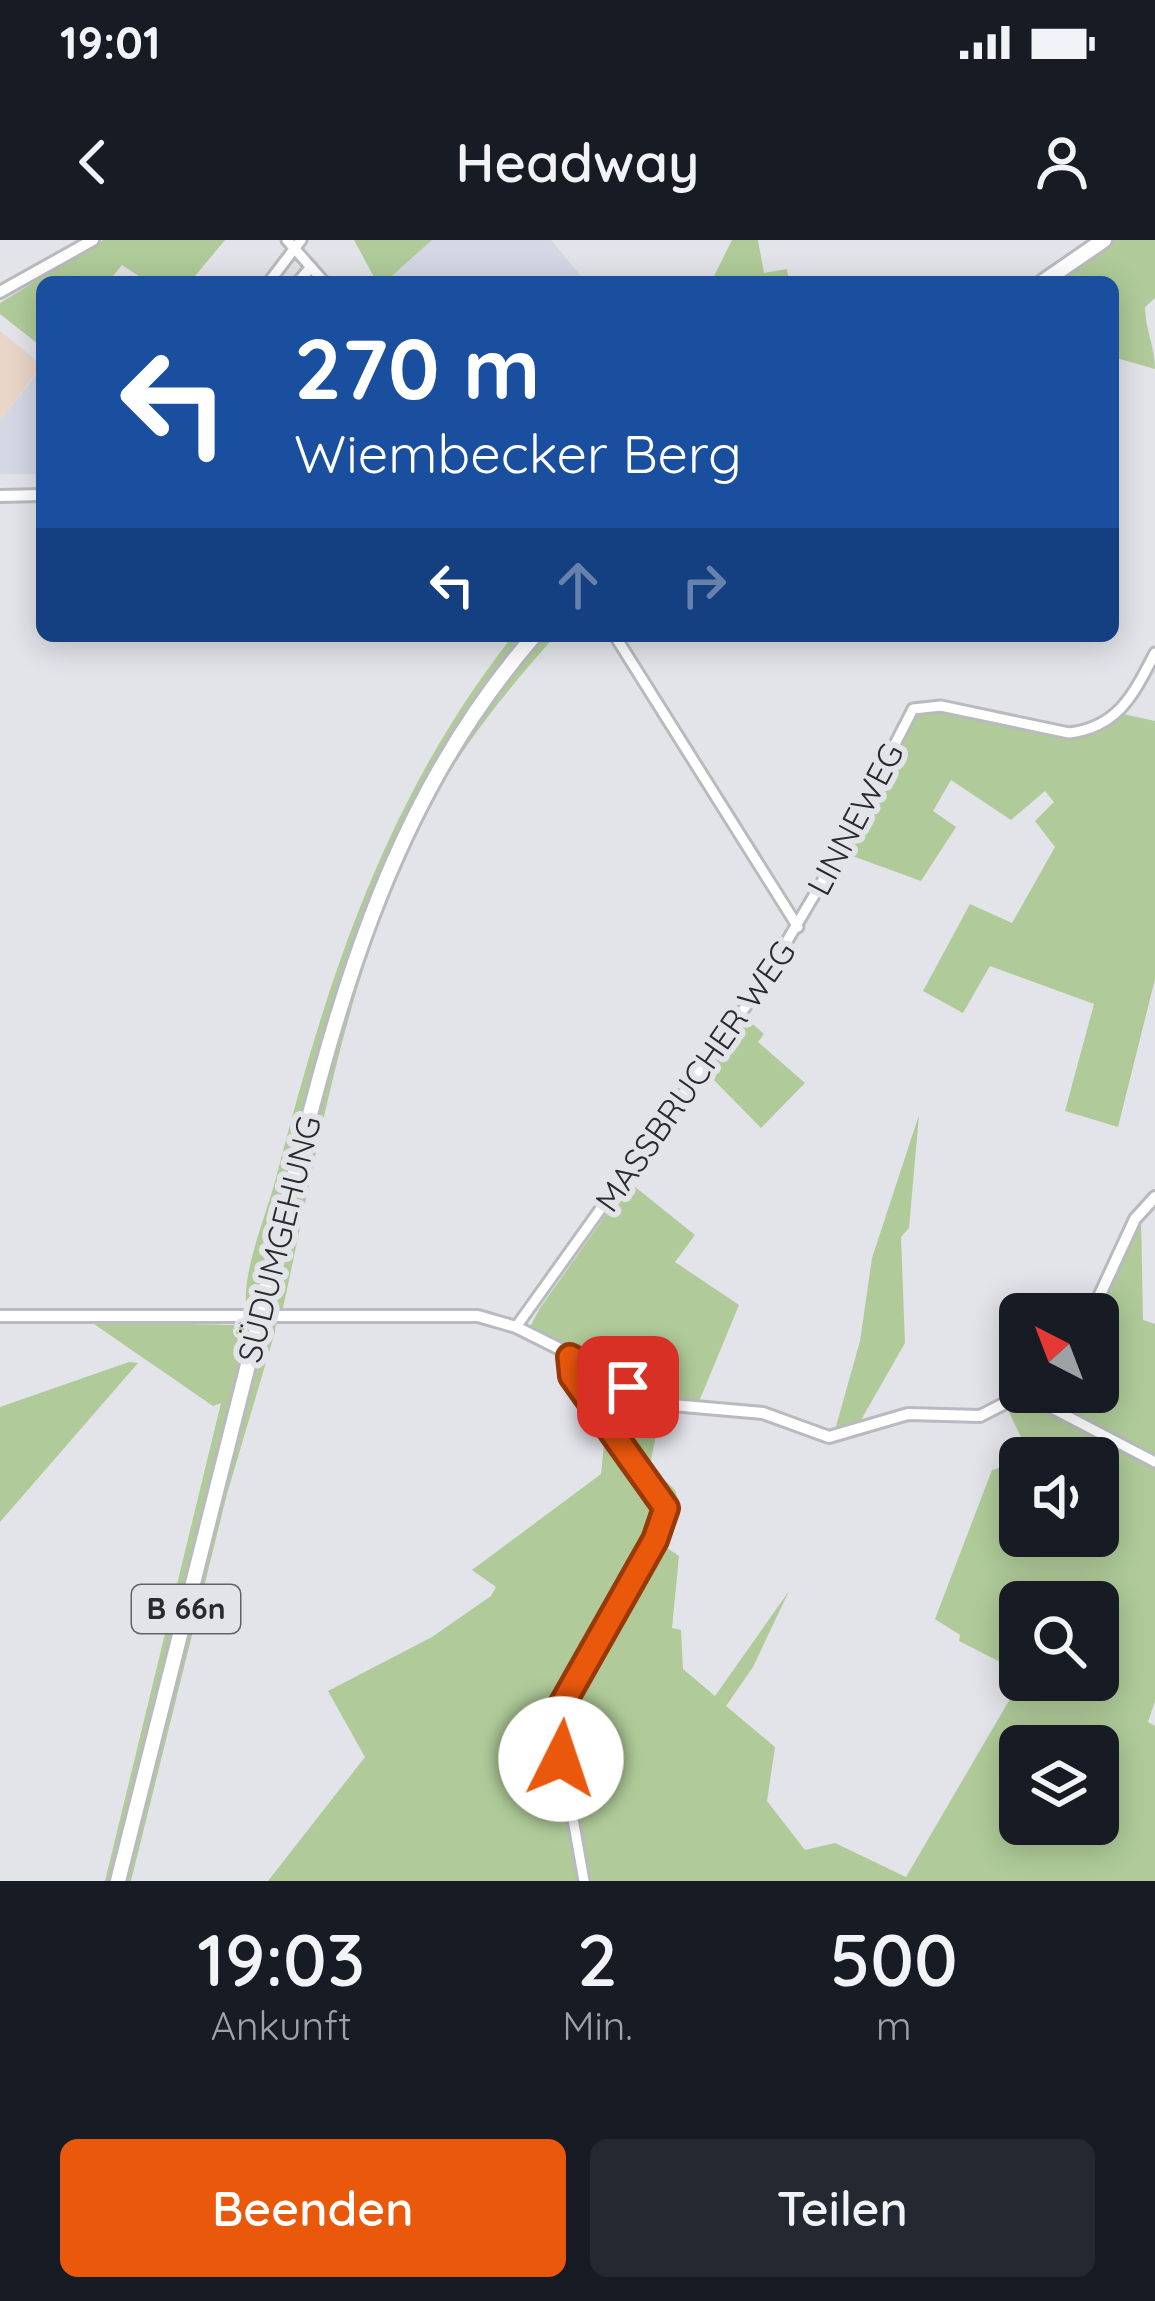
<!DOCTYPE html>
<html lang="de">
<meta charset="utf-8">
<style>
:root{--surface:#171b24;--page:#242831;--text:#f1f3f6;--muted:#9ea1a6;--accent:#ea580c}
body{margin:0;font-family:Quicksand,sans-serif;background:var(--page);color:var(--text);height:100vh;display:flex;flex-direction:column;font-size:45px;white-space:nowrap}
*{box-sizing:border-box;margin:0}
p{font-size:39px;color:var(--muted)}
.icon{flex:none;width:66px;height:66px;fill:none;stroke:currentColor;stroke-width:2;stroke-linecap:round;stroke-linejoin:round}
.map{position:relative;height:1641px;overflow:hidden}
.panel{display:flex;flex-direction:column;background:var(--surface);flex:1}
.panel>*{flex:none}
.guide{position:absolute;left:36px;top:36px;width:1083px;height:366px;border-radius:18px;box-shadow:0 6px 30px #0003;background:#1a4fa0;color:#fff;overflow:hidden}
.needle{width:78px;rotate:318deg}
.fabs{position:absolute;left:999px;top:1053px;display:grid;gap:24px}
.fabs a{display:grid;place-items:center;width:120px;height:120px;border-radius:18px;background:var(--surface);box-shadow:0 6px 30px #0003;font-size:60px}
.pin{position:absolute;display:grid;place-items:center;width:102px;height:102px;color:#fff;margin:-51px;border-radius:24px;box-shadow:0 6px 18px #0006}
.me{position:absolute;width:132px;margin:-66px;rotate:4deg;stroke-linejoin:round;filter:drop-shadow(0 0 9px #0008)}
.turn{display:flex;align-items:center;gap:42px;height:252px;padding:0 60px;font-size:54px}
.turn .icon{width:156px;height:156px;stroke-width:2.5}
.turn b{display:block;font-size:84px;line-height:102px}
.lanes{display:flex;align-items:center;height:114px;padding:0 60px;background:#0003;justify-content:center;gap:60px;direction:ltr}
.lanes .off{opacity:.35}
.eta{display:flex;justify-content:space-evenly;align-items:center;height:204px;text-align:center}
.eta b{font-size:72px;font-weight:600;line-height:84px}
.primary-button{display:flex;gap:24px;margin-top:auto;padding:24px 60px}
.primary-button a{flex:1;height:138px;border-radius:18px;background:var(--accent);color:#fff;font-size:48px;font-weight:600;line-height:138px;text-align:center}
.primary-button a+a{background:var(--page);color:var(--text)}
.status{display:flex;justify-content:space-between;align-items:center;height:84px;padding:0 60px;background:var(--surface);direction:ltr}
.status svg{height:33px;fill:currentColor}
header{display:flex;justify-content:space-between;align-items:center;height:156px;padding:0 60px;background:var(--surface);font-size:54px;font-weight:600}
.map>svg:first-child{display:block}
.commercial{fill:#ead6c8}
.built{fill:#d4d8e4}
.green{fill:#b0cb99;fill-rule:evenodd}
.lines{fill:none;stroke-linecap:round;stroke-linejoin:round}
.minor-casing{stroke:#b8babf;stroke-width:15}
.tertiary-casing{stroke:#b8babf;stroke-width:16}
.primary-casing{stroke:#b8babf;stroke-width:20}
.minor{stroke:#fff;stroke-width:9}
.tertiary{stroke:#fff;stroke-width:10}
.primary{stroke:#fff;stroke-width:14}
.primary-bridge-casing{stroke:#b8babf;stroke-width:20;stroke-linecap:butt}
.primary-bridge{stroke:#fff;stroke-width:14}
.route-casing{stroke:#983908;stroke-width:30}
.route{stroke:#ea580c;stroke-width:21}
.labels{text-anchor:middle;stroke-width:12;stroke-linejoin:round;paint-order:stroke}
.shield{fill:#e2e4e9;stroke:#616265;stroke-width:3}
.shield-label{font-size:30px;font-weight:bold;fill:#2a2a2c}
.street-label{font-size:33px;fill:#2a2a2c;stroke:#e2e4e9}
</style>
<div class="status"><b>19:01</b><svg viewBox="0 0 49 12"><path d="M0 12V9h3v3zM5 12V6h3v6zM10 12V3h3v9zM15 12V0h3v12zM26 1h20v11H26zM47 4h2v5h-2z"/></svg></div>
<header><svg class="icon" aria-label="back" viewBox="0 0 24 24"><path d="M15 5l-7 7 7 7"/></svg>Headway<svg class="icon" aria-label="person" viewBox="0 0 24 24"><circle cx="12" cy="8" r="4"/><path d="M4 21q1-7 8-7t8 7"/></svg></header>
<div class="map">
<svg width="1155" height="1641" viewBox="0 0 1155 1641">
<rect width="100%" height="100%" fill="#e2e4e9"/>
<polygon class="commercial" points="0,91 42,125 0,181"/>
<g class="built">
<polygon points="432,0 551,0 586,42 385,42"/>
<polygon points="42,127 42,234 0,234 0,181"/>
</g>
<g class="green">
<polygon points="103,0 225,0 190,42 148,42 122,25 108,42 42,42 42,107 0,74 0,63"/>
<polygon points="354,0 432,0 385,42 371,42 374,37"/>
<polygon points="732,0 758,0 764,33 787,29 789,42 711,42"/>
<path d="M1094 0H1155V58L1145 67C1145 89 1155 106 1155 129L1113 117V42H1057L1100 12Z"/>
<path d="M513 396H525C361 596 312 821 255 1067L246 1066C243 1027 267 974 277 934 327 740 386 556 513 396Z"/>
<path d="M543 396H555C509 448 462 505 430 566 348 721 320 899 283 1068L268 1069C333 819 371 599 543 396Z"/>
<path d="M920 471C989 459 1061 524 1123 474L1155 481V739L1118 887 1065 871 1094 764 990 726 963 773 923 751 970 664 1012 683 1055 607 1035 581 1054 562 1045 551 1011 580 951 540 933 571 956 587 921 641 844 613Z"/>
<polygon points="745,777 764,794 758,802 805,843 761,888 708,834"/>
<polygon points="919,875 909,988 901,997 905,1103 857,1187 835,1190 860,1101 872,1018"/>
<polygon points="629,942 695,995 675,1022 739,1065 698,1164 662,1157 534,1094 531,1085 540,1068"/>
<polygon points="1141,977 1143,1080 1155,1084 1155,1219 1033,1156 1098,1152 1096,1074"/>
<polygon points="238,1080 252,1080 110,1641 105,1641 221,1163 213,1166 91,1082 234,1085"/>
<polygon points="265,1080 276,1084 275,1092 227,1254 131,1641 124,1641"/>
<polygon points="129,1122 138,1123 0,1282 0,1167"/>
<path d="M571 1126 661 1168 650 1226 675 1250 680 1266 658 1302 679 1316 672 1388 681 1390 683 1429 715 1456 789 1351 753 1427 726 1466 775 1507 767 1561 805 1610 835 1603 906 1637 1021 1440H1098V1362H1020V1432L959 1401 960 1395 935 1379 992 1230 1020 1222V1296H1098V1218H1031L1007 1168 1031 1160 1155 1226V1461L1148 1482 1155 1486V1641H590L566 1505 582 1499 572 1465 622 1377 549 1474 582 1641H268L365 1517 328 1451 432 1397 491 1356 496 1347 472 1330 601 1234 606 1186ZM1020 1506H1098V1584H1020Z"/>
</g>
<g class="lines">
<defs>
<g id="minor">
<polyline points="287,0 324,42"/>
<polyline points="269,42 301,0"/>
<polyline points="298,42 311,27"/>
<polyline points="615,396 798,687"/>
<path d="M516 1087 761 745 838 615 913 469 941 466 1069 493C1119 487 1134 453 1155 413"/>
<polyline points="570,1117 572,1135 666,1268 655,1300 555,1477 584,1641"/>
<polyline points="1025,1154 1155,1222"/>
</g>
<g id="tertiary">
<polyline points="0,52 93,0"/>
<polyline points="0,256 42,255"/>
<polyline points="1091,1074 1135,979 1155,957"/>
<polyline points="0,1076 478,1076 516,1087 672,1165 763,1173 829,1197 908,1174 980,1176 1027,1152"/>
</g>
<g id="primary">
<polyline points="1043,42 1104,0"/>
<path d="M265 1053C325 816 369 587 534 396"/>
<polyline points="118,1641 255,1097"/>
</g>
</defs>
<use href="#minor" class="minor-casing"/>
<use href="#tertiary" class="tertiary-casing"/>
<use href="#primary" class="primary-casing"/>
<use href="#minor" class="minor"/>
<use href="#tertiary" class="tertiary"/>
<use href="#primary" class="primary"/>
<defs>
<polyline id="primary-bridge" points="255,1097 265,1053"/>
</defs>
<use href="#primary-bridge" class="primary-bridge-casing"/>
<use href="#primary-bridge" class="primary-bridge"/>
</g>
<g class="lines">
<defs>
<polyline id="route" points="561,1519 555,1477 655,1300 666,1268 572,1136 570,1117 628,1147"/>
</defs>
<use href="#route" class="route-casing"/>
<use href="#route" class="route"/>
</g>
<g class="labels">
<rect class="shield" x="132" y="1345" width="108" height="48" rx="9"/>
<g class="shield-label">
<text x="186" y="1379">B 66n</text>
</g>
<g class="street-label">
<text transform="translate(855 579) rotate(-62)" y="12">LINNEWEG</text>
<text transform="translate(695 836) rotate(-55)" y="12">MASSBRUCHER WEG</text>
<text transform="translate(279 999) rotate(-76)" y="12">SÜDUMGEHUNG</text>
</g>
</g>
</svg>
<div class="fabs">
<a><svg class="needle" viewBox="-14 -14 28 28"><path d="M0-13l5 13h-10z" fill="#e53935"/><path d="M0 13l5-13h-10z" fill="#9ea1a6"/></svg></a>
<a><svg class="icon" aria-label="sound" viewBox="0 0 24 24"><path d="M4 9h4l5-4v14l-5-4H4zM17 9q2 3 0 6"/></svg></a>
<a><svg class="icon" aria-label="search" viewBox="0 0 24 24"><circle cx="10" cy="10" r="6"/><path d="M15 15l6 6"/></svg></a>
<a><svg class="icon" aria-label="layers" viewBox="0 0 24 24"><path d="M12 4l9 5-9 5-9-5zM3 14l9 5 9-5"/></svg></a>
</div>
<div class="pin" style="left:628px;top:1147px;background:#d93025"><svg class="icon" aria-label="arrive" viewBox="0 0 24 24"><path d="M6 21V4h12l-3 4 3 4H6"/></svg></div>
<svg class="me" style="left:561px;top:1519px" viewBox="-20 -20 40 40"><circle r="19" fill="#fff"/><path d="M0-13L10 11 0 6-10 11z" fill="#ea580c"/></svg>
<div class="guide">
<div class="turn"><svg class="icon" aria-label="left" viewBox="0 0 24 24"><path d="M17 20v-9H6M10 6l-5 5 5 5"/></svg><div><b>270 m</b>Wiembecker Berg</div></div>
<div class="lanes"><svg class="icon" aria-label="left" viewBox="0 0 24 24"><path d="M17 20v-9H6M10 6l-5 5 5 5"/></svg><svg class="icon off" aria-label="ahead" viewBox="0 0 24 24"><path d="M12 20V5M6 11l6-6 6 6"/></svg><svg class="icon off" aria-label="right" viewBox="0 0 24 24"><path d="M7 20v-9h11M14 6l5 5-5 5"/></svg></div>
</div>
</div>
<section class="panel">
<div class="eta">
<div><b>19:03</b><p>Ankunft</p></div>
<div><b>2</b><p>Min.</p></div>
<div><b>500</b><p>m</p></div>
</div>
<div class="primary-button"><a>Beenden</a><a>Teilen</a></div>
</section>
